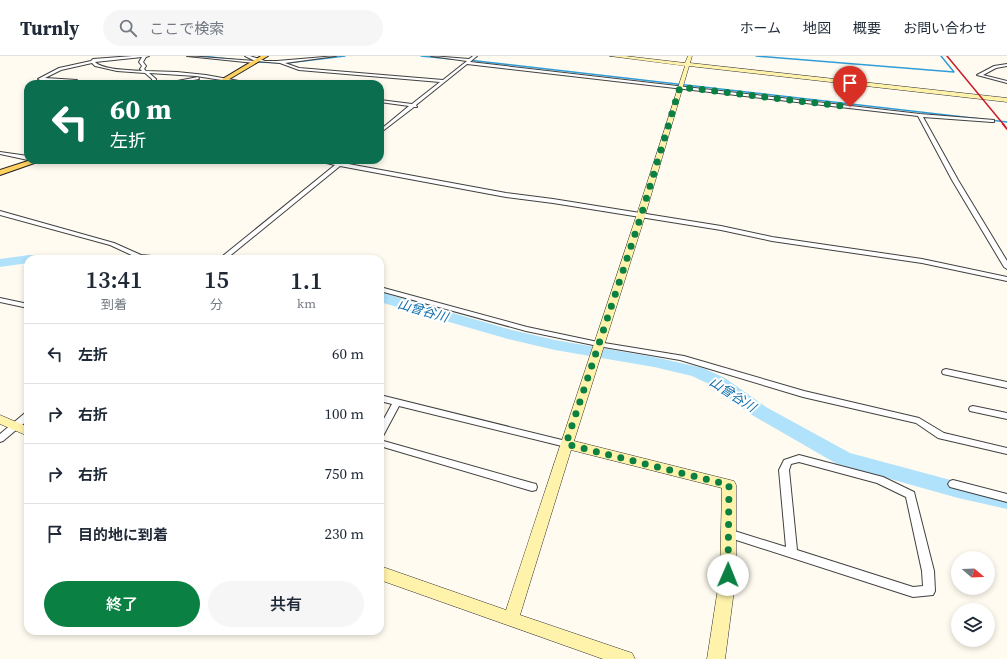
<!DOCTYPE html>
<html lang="ja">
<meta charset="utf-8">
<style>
:root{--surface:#fff;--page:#f6f6f7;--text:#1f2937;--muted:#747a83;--line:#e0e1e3;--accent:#0b8043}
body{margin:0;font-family:"Source Serif 4","Noto Sans JP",serif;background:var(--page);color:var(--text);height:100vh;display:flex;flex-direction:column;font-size:15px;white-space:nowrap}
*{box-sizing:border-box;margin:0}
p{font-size:13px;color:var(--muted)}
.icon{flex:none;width:22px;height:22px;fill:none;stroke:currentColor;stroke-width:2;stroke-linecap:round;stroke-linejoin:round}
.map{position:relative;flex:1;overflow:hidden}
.drawer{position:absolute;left:24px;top:199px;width:360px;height:380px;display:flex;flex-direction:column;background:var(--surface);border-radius:12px;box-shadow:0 2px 6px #0003}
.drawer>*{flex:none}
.hud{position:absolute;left:24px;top:24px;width:360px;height:84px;border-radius:12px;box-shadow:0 2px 6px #0003;background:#0b6e4f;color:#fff;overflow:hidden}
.needle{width:26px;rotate:109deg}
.buttons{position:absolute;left:951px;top:495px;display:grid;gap:8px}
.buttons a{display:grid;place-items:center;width:44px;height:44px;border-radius:50%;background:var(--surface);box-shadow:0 2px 6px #0003;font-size:20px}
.pin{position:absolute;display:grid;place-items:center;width:34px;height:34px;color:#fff;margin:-41px -17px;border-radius:50% 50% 50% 0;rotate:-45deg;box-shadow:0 0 4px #0007}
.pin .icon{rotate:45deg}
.me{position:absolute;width:44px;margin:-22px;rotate:1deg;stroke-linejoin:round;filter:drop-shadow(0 0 3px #0008)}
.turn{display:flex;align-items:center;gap:14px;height:84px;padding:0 20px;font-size:18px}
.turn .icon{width:52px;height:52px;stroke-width:2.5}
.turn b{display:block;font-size:28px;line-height:34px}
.eta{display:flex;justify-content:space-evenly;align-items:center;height:68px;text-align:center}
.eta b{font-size:24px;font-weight:600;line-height:28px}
.cta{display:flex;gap:8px;margin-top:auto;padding:8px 20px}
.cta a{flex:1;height:46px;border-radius:24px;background:var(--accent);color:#fff;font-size:16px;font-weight:600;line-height:46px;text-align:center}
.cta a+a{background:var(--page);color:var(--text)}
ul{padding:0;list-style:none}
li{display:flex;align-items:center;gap:12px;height:60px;padding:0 20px;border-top:1px solid var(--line)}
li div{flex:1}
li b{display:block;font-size:15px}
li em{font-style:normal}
header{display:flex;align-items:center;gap:24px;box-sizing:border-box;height:56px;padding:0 20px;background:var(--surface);border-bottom:1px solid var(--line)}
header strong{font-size:19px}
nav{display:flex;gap:22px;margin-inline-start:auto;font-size:14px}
.search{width:280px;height:36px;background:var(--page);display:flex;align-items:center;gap:10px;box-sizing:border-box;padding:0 14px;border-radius:22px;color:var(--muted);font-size:15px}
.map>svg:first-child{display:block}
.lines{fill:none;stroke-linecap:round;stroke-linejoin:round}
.stream{stroke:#319dd8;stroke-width:1.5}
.river{fill:#b0e2fb;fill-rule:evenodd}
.street-casing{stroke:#414141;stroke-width:2}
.secondary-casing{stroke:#303030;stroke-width:1}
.primary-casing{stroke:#1f1f1f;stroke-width:2}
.street{fill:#fff;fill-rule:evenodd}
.secondary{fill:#fff2ab;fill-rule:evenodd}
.primary{fill:#ffd160;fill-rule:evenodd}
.rail-far1{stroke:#ca1b2b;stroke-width:1.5}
.rail{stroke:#ca1b2b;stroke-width:2}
.route{stroke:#0b8043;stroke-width:7;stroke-dasharray:0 12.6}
.labels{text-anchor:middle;stroke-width:4;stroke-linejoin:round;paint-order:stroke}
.water-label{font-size:13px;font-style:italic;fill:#0d6dab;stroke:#fff}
</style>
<header>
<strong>Turnly</strong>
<div class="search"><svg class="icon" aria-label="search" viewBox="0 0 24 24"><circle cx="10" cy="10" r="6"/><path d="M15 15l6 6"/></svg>ここで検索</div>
<nav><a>ホーム</a><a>地図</a><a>概要</a><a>お問い合わせ</a></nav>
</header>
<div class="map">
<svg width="1007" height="603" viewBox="0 0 1007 603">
<rect width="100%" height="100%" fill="#fffbf0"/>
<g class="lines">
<g class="stream">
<polyline points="202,0 238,4"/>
<polyline points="421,0 451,3"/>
<polyline points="756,0 954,16 941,0"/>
<polyline points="468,4 1007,66"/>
<polyline points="256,6 287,7 345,0"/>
</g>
<g class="river">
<polygon points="29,199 77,199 82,200 84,203 28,203 28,207 0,211 0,203"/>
<polygon points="380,236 512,274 555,284 654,301 703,312 725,322 766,351 850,397 958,426 1007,437 1007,453 958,442 837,408 752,359 713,330 692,320 654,311 555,294 508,283 380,246"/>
</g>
<defs>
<g id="street">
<path d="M133 0H149L146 1 143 6 146 10 144 13 146 15 177 16 206 19 255 28H247L196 20 149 17 156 23V28H152V23L145 17 117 15 95 10 92 7 61 14 45 22 77 24 78 26 40 24 38 23 59 12 91 5 93 3ZM142 1 139 6 142 10 140 13 142 15C130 14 103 14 95 6Z"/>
<polygon points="187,0 255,5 245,0 250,0 265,5 277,5 336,0 285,7 299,12 443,24 467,5 431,0 469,3 473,0 477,0 470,6 920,58 994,64 994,66 992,66 923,61 958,124 1007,205 1007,213 1004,211 952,124 918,60 467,8 416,49 417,51 414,51 380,77 380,74 409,50 380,46 380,44 412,48 440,26 299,14 280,7 256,5 257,6 255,7"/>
<polygon points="1007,8 1007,10 996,12 983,19 1007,25 1007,27 977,19 994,10"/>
<polygon points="198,21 199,23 171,28 162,28"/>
<polygon points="0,96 28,100 28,104 0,98"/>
<path d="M313 104C321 104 335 107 341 105L343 107 506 137 553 143 721 170 772 181 922 203 1007 221V225L922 207 772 185 721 174 553 147 506 141 340 110 226 203H219L335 109Z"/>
<polygon points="0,155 114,187 141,199 162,201 165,203 138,202 110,189 0,159"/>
<polygon points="380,231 527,271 598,286 684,300 804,335 919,362 944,377 1007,392 1007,398 938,382 916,367 803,341 680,304 598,290 526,275 380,235"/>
<polygon points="0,242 28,248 28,252 0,246"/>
<polygon points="946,313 1007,326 1007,332 943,318 942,316 943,314"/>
<polygon points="380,339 566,385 569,386 571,388 569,390 566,391 399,350 383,380 380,381 380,370 392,348 380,345"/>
<polygon points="973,350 1007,357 1007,363 970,355 969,353 970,351"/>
<polygon points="28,356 28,364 3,385 0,386 0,378 25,357"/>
<polygon points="380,384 532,427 536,428 537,431 536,434 532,435 380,390"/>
<path d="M799 399 883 421 914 436 934 515 935 535 933 539 913 541 724 480 723 477 724 474 728 473 786 491 779 414 784 404ZM799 406 877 427 906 441 922 515 923 530 913 531 797 494 789 414 791 408Z"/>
<polygon points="953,424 1007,438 1007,446 950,431 948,428 950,425"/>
</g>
<g id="secondary">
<path d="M610 0H625L685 7 688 0H692L690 7 1007 42V46L689 10 644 163 574 385 734 425 736 429V519L725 603H707L720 519 722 432 571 394 520 559 626 595 632 597 635 603H603L380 524V510L506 554C565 372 627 192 685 10Z"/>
<polygon points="0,359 28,371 28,380 0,368"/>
</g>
<g id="primary">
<polygon points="261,0 268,0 221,28 214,28"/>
<polygon points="31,104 43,104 0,119 0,114"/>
</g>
</defs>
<use href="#street" class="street-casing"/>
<use href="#secondary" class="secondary-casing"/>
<use href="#primary" class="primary-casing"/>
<use href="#street" class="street"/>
<use href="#secondary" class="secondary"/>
<use href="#primary" class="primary"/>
<polyline class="rail-far1" points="947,0 1004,69"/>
<polyline class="rail" points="1003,68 1007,73"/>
</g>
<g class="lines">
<polyline class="route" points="728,519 729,429 566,388 641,160 680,31 850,51"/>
</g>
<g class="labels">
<g class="water-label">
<text transform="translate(423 254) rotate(16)" y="5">山曾谷川</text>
<text transform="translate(733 338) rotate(33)" y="5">山曾谷川</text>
</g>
</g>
</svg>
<div class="buttons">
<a><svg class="needle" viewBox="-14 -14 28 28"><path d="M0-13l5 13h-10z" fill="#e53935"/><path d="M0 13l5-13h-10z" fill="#747a83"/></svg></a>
<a><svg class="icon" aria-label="layers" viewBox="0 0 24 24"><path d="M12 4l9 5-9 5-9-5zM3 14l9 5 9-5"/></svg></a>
</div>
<div class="pin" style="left:850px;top:51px;background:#d93025"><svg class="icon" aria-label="arrive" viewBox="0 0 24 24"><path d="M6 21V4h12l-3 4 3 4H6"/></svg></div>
<svg class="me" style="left:728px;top:519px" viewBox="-20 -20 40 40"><circle r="19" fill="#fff"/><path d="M0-13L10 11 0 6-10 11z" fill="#0b8043"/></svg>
<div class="hud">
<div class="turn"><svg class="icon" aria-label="left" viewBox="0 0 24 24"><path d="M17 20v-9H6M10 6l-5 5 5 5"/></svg><div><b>60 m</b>左折</div></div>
</div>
<section class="drawer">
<div class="eta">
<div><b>13:41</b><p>到着</p></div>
<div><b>15</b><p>分</p></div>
<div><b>1.1</b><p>km</p></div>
</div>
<ul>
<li><svg class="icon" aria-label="left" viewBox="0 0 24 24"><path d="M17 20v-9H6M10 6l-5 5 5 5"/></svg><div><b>左折</b></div><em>60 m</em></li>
<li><svg class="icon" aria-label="right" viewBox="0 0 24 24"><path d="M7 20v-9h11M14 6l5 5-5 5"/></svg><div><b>右折</b></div><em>100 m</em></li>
<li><svg class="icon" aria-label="right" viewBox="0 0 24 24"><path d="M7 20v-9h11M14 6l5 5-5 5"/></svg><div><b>右折</b></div><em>750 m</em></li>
<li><svg class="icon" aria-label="arrive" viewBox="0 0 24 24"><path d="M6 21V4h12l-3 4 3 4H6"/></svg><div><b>目的地に到着</b></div><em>230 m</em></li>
</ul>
<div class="cta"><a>終了</a><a>共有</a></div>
</section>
</div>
